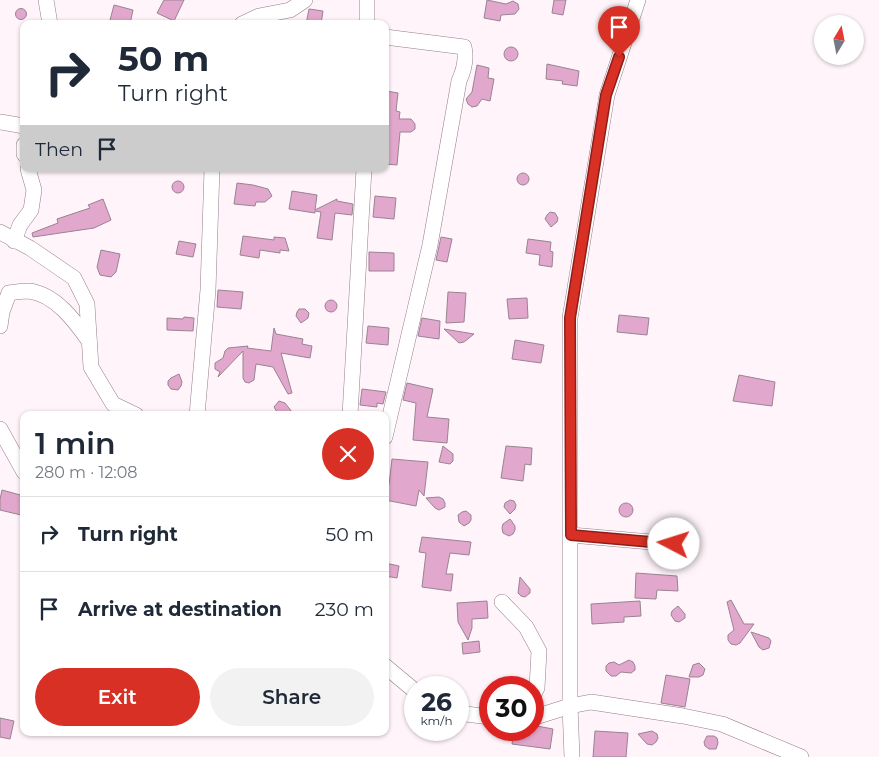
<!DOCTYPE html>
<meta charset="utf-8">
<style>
:root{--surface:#fff;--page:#f2f2f3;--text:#1f2937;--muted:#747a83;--line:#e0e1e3;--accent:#d93025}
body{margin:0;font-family:Montserrat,sans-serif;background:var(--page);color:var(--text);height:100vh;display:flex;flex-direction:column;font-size:19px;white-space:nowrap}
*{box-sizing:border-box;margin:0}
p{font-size:16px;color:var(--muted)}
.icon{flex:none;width:28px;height:28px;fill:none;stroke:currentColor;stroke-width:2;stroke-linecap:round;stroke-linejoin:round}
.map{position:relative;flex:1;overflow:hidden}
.panel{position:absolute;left:20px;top:411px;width:369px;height:325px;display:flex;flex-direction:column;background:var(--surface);border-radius:10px;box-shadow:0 1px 4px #0004}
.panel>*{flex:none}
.banner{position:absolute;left:20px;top:20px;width:369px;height:152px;border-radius:10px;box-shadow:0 1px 4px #0004;background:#fff;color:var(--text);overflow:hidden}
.needle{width:32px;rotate:10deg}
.tools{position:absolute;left:814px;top:15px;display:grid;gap:10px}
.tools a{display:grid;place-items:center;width:50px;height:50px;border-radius:50%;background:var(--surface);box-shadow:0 1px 4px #0004;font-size:25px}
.speed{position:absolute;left:404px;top:676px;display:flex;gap:10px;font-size:25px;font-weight:700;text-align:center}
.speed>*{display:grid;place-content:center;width:65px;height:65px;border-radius:50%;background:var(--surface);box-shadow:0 1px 4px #0004;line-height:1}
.speed small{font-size:12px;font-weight:400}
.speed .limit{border:8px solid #d22;background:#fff;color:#111}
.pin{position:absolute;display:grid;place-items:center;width:42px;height:42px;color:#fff;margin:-51px -21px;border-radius:50% 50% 50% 0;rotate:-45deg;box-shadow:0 0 5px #0007}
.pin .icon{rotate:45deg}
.me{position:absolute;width:55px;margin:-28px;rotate:275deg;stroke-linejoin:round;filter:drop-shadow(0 0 4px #0008)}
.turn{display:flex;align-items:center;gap:18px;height:105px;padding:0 15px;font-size:22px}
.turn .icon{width:65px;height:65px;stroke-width:2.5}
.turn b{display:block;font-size:35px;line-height:42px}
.then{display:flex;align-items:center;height:48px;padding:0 15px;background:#0003;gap:10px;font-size:19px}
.round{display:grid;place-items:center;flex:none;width:52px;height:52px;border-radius:26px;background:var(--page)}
.headline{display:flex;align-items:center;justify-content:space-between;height:85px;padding:0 15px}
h1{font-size:30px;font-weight:600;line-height:38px}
.primary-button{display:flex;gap:10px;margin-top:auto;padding:10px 15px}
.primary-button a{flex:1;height:58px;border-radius:30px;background:var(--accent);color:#fff;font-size:20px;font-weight:600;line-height:58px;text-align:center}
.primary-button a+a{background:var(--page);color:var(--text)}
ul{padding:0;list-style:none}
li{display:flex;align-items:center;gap:15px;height:75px;padding:0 15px;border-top:1px solid var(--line)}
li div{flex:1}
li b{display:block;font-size:19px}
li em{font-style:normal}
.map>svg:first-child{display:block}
.building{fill:#e2a7cc;stroke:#9a8391}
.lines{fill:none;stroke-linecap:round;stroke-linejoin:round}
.minor-casing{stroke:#947d8b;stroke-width:16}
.minor{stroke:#fff;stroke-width:15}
.route-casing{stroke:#8d1f18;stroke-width:12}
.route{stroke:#d93025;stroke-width:9}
</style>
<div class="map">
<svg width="879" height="757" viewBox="0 0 879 757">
<rect width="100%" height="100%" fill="#fef4fa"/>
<g class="building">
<polygon points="164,0 184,0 174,21 157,13"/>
<polygon points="487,0 506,4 513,1 518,4 519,9 515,14 501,15 500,21 484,18"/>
<polygon points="554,0 566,0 563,15 552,13"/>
<polygon points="114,5 133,10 130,24 109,24"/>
<circle cx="21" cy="14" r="5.5"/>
<polygon points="309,9 323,11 321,24 306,24"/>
<circle cx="511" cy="54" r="7"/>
<polygon points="547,64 579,71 577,86 562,84 563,81 546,79"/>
<polygon points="477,65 489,68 488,78 494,79 490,101 482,99 477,106 472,107 468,104 466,99 472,92"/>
<polygon points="386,91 398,93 396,111 400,112 399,119 411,119 415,124 415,129 411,132 400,132 397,165 385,164"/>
<circle cx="523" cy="179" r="6"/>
<circle cx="178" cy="187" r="6"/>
<polygon points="237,183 253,185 268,189 272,196 265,202 256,202 255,206 234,204"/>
<polygon points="292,191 317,195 315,210 337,199 337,201 353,204 352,215 335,213 332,240 317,238 321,212 315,211 315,213 289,209"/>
<polygon points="375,196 396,198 394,219 373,217"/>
<polygon points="103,199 111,220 94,228 33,237 32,233 58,223 57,219 90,208 88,205"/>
<polygon points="550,212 555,213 558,218 557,222 551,227 545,219 547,215"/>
<polygon points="243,236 274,240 274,237 285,238 289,251 280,250 280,253 260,250 259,258 240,255"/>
<polygon points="441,237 452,239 447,262 436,260"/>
<polygon points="528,239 551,242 550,251 553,252 552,267 539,265 540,255 526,253"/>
<polygon points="179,241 196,244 193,257 176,254"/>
<polygon points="101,250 120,254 116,272 111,277 100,275 97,267"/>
<polygon points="369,252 394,253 394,271 369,271"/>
<polygon points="218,290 243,292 241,309 217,307"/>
<polygon points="448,292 466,293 464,322 446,323"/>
<polygon points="527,298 528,318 509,319 507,299"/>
<circle cx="331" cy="306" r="6"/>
<polygon points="299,309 305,309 309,313 308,318 301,323 296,316 297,312"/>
<polygon points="619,315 649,318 647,335 617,332"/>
<polygon points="184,317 194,318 193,331 167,330 167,318 183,319"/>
<polygon points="422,318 440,321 439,339 418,336"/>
<polygon points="368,326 389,328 388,345 366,343"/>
<polygon points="274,328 276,334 303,339 302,344 312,346 310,358 281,353 292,393 288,394 273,367 256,364 254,380 249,383 245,382 243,378 243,351 218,377 220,372 215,369 215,363 223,358 225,351 228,348 248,346 247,348 271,351"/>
<polygon points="444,329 474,334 464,342 459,343"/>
<polygon points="515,340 544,345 541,363 512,359"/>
<polygon points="179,374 182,382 181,386 178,390 171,389 168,385 168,381 171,378"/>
<polygon points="739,375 775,382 772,406 733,401"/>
<polygon points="407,383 433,389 427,417 449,419 447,443 413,440 416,403 403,400"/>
<polygon points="362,389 386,392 383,404 377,403 377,407 360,405"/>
<polygon points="279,401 285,403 292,412 281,414 277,412 274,407"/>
<polygon points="443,446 453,454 453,461 450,464 439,462"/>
<polygon points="506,446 532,448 531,465 525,464 523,481 501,478"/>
<polygon points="392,459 428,462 424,496 419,490 416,506 385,500 385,485 389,485"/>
<polygon points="2,490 24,496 24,513 21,512 21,515 0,510 0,499"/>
<polygon points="439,497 443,499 445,503 445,507 439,510 435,508 426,498"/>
<polygon points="510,500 514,501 516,505 515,509 510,514 504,507 505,503"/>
<circle cx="626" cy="510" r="7"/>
<polygon points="466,511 471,515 471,520 469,523 464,526 459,522 458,515 462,512"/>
<polygon points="510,519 515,526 515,530 513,534 509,536 503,533 502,528 503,524"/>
<polygon points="422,537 471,542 469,555 450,553 446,574 453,574 451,591 422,587 426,553 419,552"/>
<polygon points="385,563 399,566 397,578 385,576"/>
<polygon points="636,573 677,576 678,591 657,590 656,599 635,598"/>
<polygon points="520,577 530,589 530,593 525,597 521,596 518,593"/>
<polygon points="731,600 744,624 754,624 740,643 736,645 731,644 728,640 728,635 734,630 727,602"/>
<polygon points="487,601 488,618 472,619 472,628 468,640 458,622 457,603"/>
<polygon points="640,601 641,616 624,617 624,622 592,624 591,604"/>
<polygon points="678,606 685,614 685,618 679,622 675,621 671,615 672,611"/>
<polygon points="751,632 769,638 771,641 769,648 763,650 759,647"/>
<polygon points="479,641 480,652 463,654 462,643"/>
<polygon points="629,660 633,662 635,666 635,670 631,673 621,672 616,676 611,676 606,671 606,666 609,663 614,662 619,665"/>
<polygon points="699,663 705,669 703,675 699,677 689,677 693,665"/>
<polygon points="666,675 690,679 685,707 661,703"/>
<polygon points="0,718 14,721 10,739 0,737"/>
<polygon points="537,726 553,729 550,749 512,744 514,730 532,730 532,727"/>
<polygon points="595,731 628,733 626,757 593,757"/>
<polygon points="652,731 657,734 658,738 656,742 652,745 647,744 638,734"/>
<polygon points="707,736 714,736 717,738 718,743 716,749 709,749 705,746 704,742"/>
</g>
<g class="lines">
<defs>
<g id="minor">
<polyline points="46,0 50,24"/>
<polyline points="242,24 259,16 290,10 305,0"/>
<polyline points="367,24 367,0"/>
<path d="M385 37 464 47C467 59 464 70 459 81L430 245 385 437"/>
<polyline points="0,122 24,126"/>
<polyline points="24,145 24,154"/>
<polyline points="0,232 30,248 74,278 87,304 91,367 113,404 136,415"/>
<polyline points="14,241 20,225 31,210 34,190 28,169"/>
<path d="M0 326 2 312 9 293C15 292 22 291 29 291 55 294 75 321 89 341"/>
<polyline points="197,415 208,290 212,169"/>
<polyline points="350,415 364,169"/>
<polyline points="0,429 24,472"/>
<polyline points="571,535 674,544"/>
<polyline points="502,602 526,627 539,651 537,688 532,698"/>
<polyline points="385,666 415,691"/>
<polyline points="458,713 490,717"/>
<polyline points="532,718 570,706 591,702 683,716 722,724 801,757"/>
<polyline points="572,757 570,706 570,318 607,95 638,0"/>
</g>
</defs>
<use href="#minor" class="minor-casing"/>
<use href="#minor" class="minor"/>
</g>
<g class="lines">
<defs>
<polyline id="route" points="619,57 606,95 570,318 571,535 674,544"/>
</defs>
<use href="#route" class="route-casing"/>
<use href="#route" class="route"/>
</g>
</svg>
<div class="tools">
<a><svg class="needle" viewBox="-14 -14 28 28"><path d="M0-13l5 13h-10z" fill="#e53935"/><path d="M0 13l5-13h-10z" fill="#747a83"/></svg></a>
</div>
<div class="speed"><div>26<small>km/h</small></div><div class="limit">30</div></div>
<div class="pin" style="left:619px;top:57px;background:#d93025"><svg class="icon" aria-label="arrive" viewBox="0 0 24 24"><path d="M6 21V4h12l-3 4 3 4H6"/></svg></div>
<svg class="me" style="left:674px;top:544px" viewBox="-20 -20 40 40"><circle r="19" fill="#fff"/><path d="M0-13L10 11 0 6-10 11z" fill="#d93025"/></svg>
<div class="banner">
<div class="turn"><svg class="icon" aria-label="right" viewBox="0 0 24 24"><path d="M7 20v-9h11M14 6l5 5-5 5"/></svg><div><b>50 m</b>Turn right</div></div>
<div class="then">Then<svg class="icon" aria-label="arrive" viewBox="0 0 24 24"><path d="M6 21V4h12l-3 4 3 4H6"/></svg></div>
</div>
<section class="panel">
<div class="headline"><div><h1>1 min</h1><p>280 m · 12:08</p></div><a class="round" style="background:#d93025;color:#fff"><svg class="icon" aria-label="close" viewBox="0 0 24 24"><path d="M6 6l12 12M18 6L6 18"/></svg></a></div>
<ul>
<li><svg class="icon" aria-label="right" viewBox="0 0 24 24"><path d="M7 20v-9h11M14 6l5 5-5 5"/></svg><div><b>Turn right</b></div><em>50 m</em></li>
<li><svg class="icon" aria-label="arrive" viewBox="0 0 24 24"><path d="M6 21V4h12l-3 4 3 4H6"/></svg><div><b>Arrive at destination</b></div><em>230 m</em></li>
</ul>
<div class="primary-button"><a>Exit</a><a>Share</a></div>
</section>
</div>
